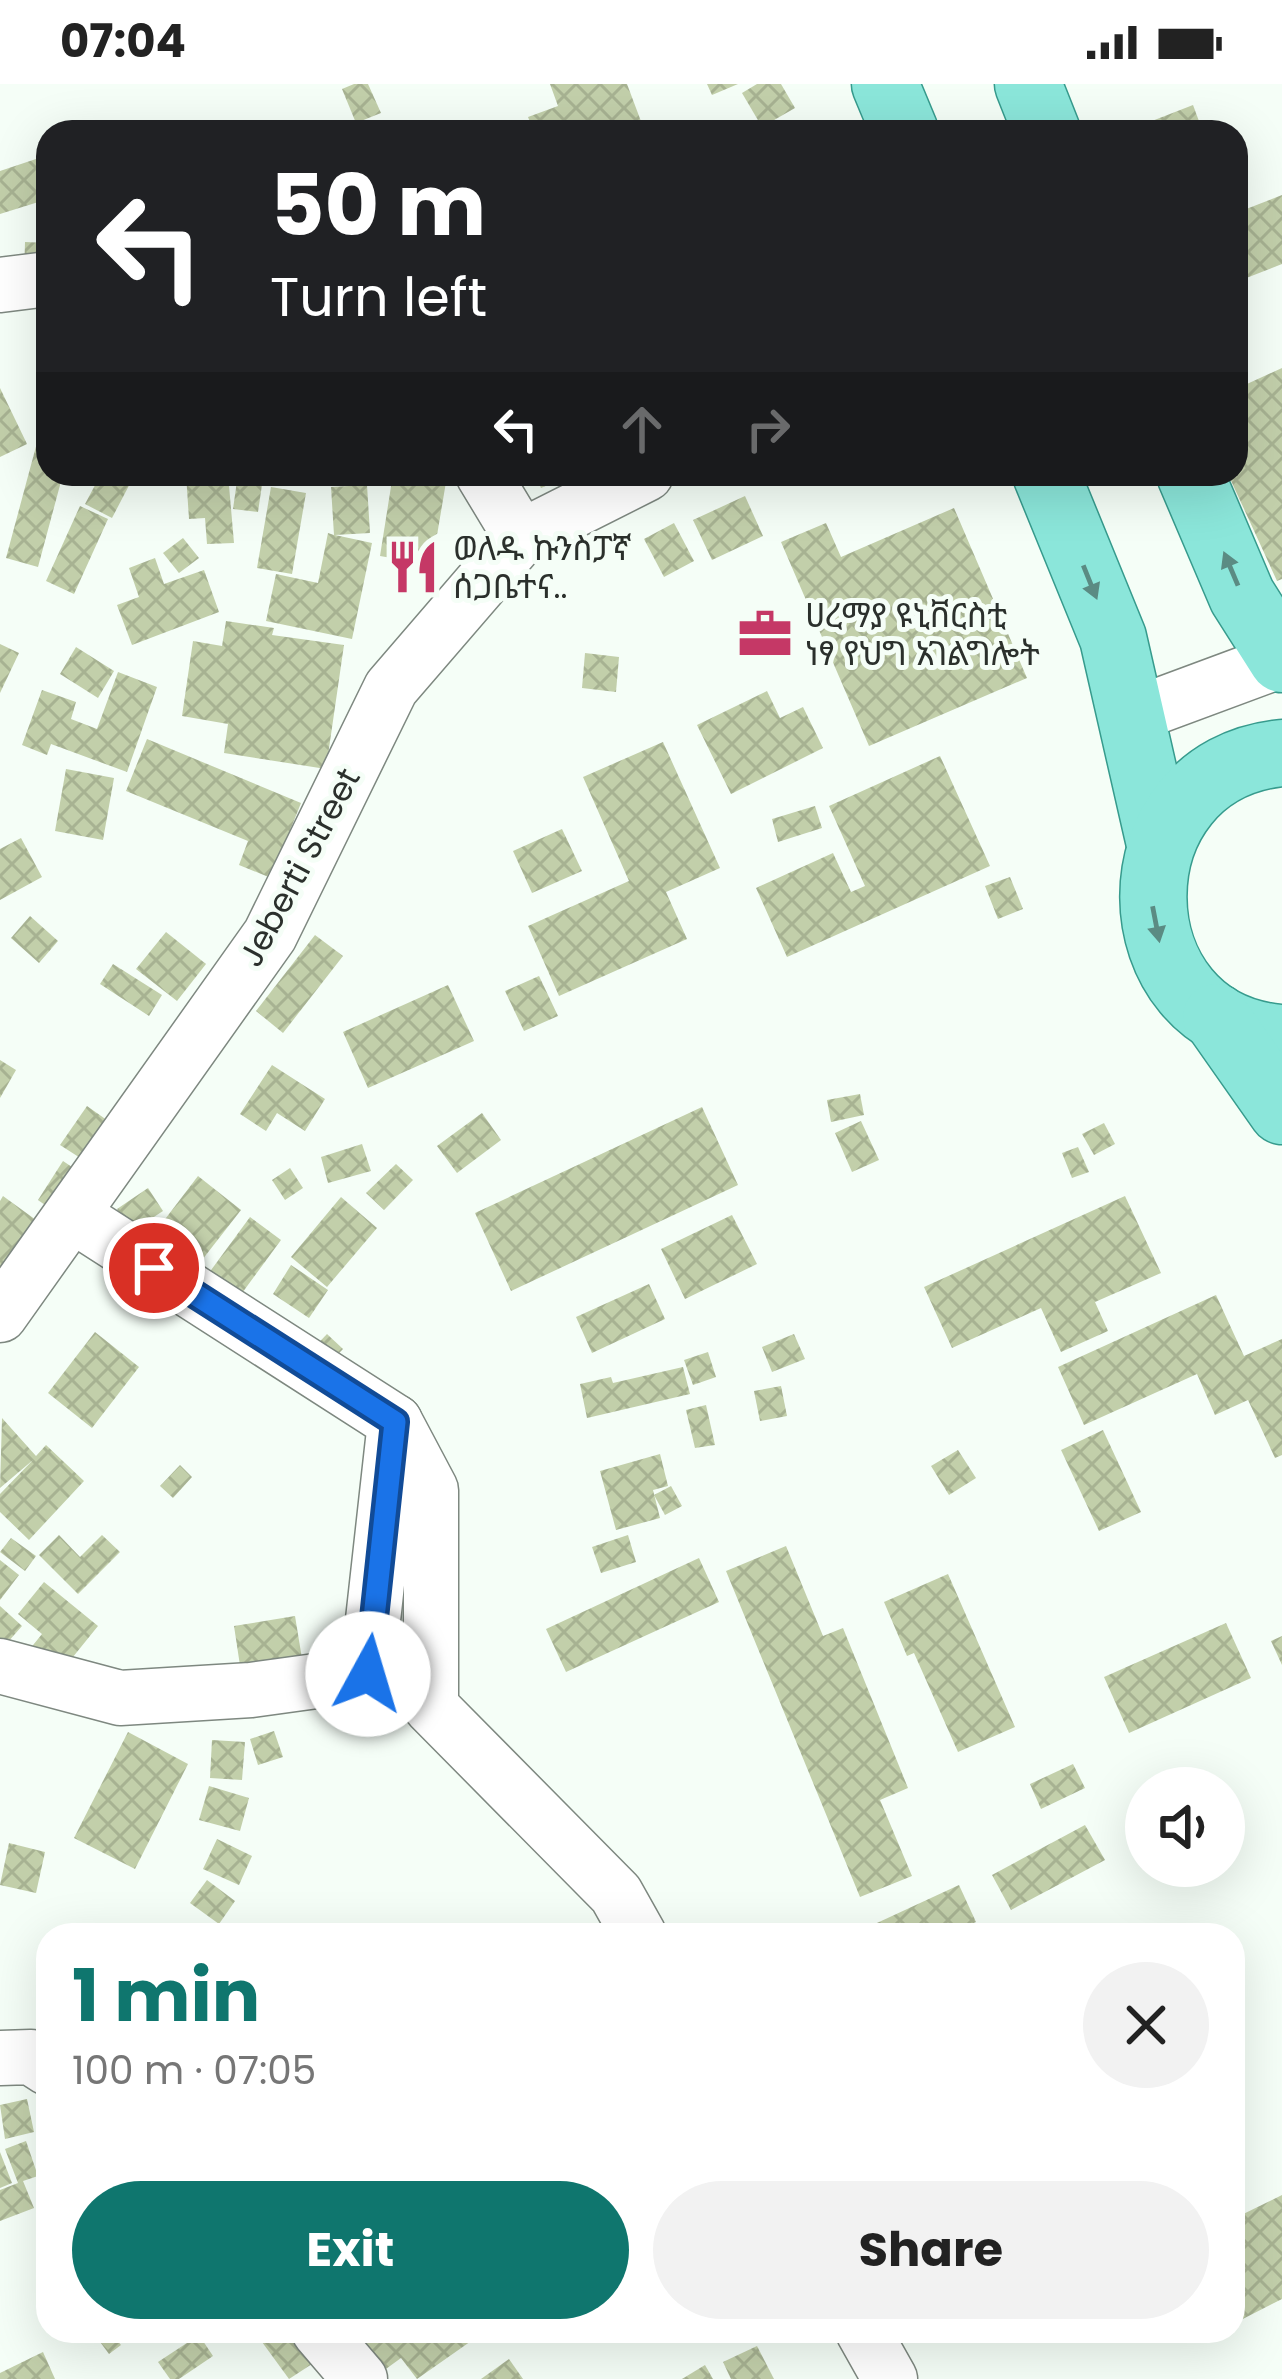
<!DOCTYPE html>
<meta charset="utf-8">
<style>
:root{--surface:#fff;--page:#f2f2f2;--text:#222;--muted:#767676;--accent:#0f766e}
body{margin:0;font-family:Poppins,"Noto Sans Ethiopic",sans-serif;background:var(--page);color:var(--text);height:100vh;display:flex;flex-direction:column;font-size:45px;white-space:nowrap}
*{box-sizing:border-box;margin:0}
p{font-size:39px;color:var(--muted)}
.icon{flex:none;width:66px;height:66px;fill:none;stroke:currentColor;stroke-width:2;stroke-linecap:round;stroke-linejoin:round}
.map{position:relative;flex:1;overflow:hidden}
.panel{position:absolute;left:36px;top:1839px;width:1209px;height:420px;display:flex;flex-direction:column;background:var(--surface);border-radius:36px;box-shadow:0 12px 48px #0002}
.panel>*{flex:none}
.banner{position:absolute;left:36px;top:36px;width:1212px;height:366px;border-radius:36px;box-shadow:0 12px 48px #0002;background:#202124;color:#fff;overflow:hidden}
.tools{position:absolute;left:1125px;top:1683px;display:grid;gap:24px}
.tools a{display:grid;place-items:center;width:120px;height:120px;border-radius:50%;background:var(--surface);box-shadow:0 12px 48px #0002;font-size:60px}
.pin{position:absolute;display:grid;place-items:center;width:102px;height:102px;color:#fff;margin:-51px;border:6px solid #fff;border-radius:50%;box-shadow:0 3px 12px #0007}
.me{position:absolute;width:132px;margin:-66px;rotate:6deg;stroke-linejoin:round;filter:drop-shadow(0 0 9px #0008)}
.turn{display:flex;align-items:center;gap:42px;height:252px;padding:0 36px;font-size:54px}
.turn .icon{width:156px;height:156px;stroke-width:2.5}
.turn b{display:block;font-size:84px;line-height:102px}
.lanes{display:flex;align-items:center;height:114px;padding:0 36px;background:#0003;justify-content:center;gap:60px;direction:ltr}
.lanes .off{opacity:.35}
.round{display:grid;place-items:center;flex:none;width:126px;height:126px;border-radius:63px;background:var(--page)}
.head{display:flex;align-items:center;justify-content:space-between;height:204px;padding:0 36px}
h1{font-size:72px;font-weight:700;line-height:90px;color:var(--accent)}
.button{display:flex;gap:24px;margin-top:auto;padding:24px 36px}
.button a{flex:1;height:138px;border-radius:72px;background:var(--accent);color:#fff;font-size:48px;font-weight:700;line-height:138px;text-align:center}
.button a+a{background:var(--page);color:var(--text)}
.status{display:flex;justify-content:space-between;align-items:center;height:84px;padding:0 60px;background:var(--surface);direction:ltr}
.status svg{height:33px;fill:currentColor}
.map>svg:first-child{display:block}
.building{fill:url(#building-cross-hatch)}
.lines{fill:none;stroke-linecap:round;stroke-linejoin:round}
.minor-casing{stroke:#7e8880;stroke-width:57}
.major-casing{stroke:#379b8d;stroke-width:69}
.minor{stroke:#fff;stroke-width:54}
.major{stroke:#8be6da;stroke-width:66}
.oneway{fill:#5b8b83}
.route-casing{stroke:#114b97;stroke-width:30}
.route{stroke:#1a73e8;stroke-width:21}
.labels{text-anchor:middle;stroke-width:10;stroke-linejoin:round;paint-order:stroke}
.poi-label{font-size:33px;fill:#2b302c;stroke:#f5fef7;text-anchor:start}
.street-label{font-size:33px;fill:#2b302c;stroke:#f5fef7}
</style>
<div class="status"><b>07:04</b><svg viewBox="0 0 49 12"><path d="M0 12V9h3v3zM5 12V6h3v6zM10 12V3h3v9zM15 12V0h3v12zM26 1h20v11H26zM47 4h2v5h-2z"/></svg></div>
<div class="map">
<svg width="1282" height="2295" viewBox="0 0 1282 2295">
<defs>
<pattern id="building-cross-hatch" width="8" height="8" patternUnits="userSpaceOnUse" patternTransform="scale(3)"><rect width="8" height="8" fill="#c2cfaa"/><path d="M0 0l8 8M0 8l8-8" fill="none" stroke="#a7b292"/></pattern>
</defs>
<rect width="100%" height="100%" fill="#f5fef7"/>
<g class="building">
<polygon points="354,0 368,0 381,29 356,39 342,5"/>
<polygon points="550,0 627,0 645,48 534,48 528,33 558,22"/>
<polygon points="707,0 738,0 712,11"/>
<polygon points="757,0 781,0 795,24 762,43 742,9"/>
<polygon points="1193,21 1203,48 1136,48 1134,44"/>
<polygon points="788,36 794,48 764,48"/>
<polygon points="48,71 48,115 0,130 0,87"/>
<polygon points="1282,111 1282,180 1236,198 1236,129"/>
<polygon points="25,158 48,159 48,192 24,191"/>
<polygon points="1282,284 1282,495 1277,497 1228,390 1236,390 1236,305"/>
<polygon points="0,304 27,360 0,373"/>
<polygon points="38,355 48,357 48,390 63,390 38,483 6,474"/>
<polygon points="101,390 135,390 112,434 85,420"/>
<polygon points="186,390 228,390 234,459 207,460 205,434 189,435"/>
<polygon points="238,390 263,394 258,428 233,425"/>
<polygon points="393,390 446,398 432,481 380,472"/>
<polygon points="535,390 573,390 541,404"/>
<polygon points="367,401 370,449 335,451 372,459 352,555 266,537 276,490 318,499 328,449 334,451 331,403"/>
<polygon points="271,403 306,409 292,490 257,484"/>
<polygon points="745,412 763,452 712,476 693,436"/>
<polygon points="80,422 108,435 74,510 46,497"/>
<polygon points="954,424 1027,594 869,662 781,458 826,439 841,473"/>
<polygon points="674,439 694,477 664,493 644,455"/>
<polygon points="183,454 199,474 179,489 163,469"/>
<polygon points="155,474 164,500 204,486 219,528 132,561 117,521 139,513 129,484"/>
<polygon points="226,537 274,544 272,551 344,561 326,685 224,669 228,640 182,632 193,557 222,562"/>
<polygon points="0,560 19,569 0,609"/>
<polygon points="76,563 114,587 98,614 60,590"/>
<polygon points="585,569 619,573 616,608 582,604"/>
<polygon points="118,588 157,603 127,688 51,660 47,671 22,661 42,606 76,618 71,635 97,645"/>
<polygon points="767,607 780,634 803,623 823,664 731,710 697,641"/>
<polygon points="147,655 301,719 271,794 239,781 248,757 126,707"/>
<polygon points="663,658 720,784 666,808 687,855 559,912 528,842 629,797 583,693"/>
<polygon points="940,672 990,782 787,873 756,804 833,769 851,808 865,802 829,722"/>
<polygon points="66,685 114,694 103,756 55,747"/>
<polygon points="815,722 822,744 778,758 772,735"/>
<polygon points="562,745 582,787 532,809 513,767"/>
<polygon points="21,754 42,793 0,816 0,765"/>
<polygon points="1010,793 1023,825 998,835 985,802"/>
<polygon points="30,832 58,857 39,879 11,854"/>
<polygon points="166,848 206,880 177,917 136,885"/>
<polygon points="315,851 343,872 283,949 256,927"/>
<polygon points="113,880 162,911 149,932 100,900"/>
<polygon points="539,892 558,932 524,947 505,907"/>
<polygon points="448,901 474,957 368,1004 343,948"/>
<polygon points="0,976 16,986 0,1014"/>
<polygon points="272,981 325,1015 305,1047 277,1029 266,1047 240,1030"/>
<polygon points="860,1010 864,1031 831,1038 827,1016"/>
<polygon points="87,1022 111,1039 85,1077 60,1061"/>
<polygon points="702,1023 738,1101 511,1207 475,1129"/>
<polygon points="482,1029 501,1056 457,1089 437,1062"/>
<polygon points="861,1037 879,1076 852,1088 835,1049"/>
<polygon points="1104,1039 1115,1060 1094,1071 1082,1050"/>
<polygon points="362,1060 371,1087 328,1099 321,1073"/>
<polygon points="1078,1063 1089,1088 1072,1094 1062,1069"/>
<polygon points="63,1077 78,1087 52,1126 38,1116"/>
<polygon points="396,1080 413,1096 384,1126 366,1109"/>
<polygon points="290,1084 303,1104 285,1116 272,1096"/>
<polygon points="198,1092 241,1126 195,1185 153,1151"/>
<polygon points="148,1104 163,1127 131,1148 117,1125"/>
<polygon points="3,1112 36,1136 0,1188 0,1117"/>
<polygon points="1125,1112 1161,1189 1095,1218 1108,1247 1061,1268 1041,1224 952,1264 924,1203"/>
<polygon points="341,1113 377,1144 327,1203 291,1173"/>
<polygon points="732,1131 757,1180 685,1215 661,1165"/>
<polygon points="250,1133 281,1156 237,1216 206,1193"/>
<polygon points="291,1181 328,1206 309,1234 273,1210"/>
<polygon points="649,1200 665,1235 592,1269 576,1233"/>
<polygon points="1216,1211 1244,1272 1282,1255 1282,1371 1275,1374 1248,1316 1215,1331 1197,1290 1084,1341 1058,1283"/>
<polygon points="95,1248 139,1283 92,1344 48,1309"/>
<polygon points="327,1250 343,1265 324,1285 308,1270"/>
<polygon points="794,1250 805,1275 772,1288 762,1263"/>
<polygon points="708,1268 716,1293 693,1301 684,1276"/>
<polygon points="683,1283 690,1310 587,1334 580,1300 611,1293 613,1299"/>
<polygon points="781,1302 787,1332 760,1337 754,1307"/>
<polygon points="706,1321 715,1361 695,1364 686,1326"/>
<polygon points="2,1334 36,1372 46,1361 84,1397 29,1456 0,1428 0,1410 33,1376 0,1404"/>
<polygon points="1103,1346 1141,1428 1099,1447 1061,1366"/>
<polygon points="958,1366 976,1394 949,1411 931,1382"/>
<polygon points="660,1370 668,1402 653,1406 660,1434 616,1446 600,1387"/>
<polygon points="180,1381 192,1393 173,1414 160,1402"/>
<polygon points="671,1402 682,1422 665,1431 654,1411"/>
<polygon points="59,1451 80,1473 102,1451 120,1468 78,1510 39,1471"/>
<polygon points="628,1451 636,1478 601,1489 592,1463"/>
<polygon points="11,1454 36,1472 25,1487 0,1468"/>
<polygon points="786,1462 823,1552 843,1544 908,1704 880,1716 912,1792 860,1813 726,1487"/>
<polygon points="699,1474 719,1518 566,1588 546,1545"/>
<polygon points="0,1476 19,1491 0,1516"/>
<polygon points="948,1490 1015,1643 958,1668 914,1569 907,1572 884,1518"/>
<polygon points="44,1498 98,1542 47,1605 17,1581 42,1550 18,1530"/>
<polygon points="0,1522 22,1542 0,1567"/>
<polygon points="295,1532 306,1599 244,1608 234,1542"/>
<polygon points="1226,1539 1251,1594 1129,1649 1104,1593"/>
<polygon points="1282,1552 1282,1581 1271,1557"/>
<polygon points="274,1647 283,1673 258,1681 250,1655"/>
<polygon points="128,1648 188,1680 135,1785 74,1754"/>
<polygon points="212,1656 245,1658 242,1696 210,1694"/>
<polygon points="1073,1680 1085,1704 1041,1725 1030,1700"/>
<polygon points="209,1702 249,1714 240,1747 199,1736"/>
<polygon points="1085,1741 1105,1776 1011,1826 992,1791"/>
<polygon points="217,1755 252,1772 239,1801 203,1785"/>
<polygon points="9,1759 45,1768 36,1809 0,1801"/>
<polygon points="207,1796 235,1817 219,1840 190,1819"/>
<polygon points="959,1801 976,1838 947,1851 851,1851"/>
<polygon points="27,2015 34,2048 5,2055 0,2021"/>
<polygon points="26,2057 38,2092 23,2097 34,2124 0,2137 0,2106 18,2099 5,2065"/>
<polygon points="0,2068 12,2099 0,2104"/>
<polygon points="1282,2111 1282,2215 1233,2240 1233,2135"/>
<polygon points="92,2247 110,2247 121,2261 109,2270"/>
<polygon points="123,2247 148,2247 132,2259"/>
<polygon points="254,2247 287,2247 312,2280 289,2295"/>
<polygon points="348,2247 468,2247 474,2255 417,2295 401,2274 379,2290"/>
<polygon points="1037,2247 1063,2247 1044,2259"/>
<polygon points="199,2251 213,2272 179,2295 170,2295 158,2278"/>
<polygon points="757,2262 774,2295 731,2295 723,2278"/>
<polygon points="43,2268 55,2295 0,2295 0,2289"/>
<polygon points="509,2275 523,2295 481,2295"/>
<polygon points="705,2281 713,2295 682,2295"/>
</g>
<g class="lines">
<defs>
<g id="minor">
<polyline points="0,201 48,195"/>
<polyline points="483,390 521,453"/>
<polyline points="1131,632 1282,576"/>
<polyline points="0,1231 270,851 391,604 521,453 646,390"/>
<polyline points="395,1338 431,1406 431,1623 616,1810 639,1851"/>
<polyline points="0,1582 120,1614 251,1606 367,1590 395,1338 74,1132"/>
<polyline points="0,1974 31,1973 48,1984"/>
<polyline points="319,2247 360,2295"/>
<polyline points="863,2247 890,2295"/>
</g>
<g id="major">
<polyline points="885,0 905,48"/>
<polyline points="1028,0 1047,48"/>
<polyline points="1046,390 1113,554 1160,760"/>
<polyline points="1190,390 1242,512 1282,575"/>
<path d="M1282 669C1109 686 1112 942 1282 954"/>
<polyline points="1216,933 1282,1027"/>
</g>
</defs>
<use href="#minor" class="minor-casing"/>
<use href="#major" class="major-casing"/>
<use href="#minor" class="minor"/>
<use href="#major" class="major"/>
</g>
<defs><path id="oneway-solid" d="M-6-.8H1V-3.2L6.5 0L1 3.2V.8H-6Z" transform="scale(3)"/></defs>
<g class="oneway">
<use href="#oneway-solid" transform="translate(1231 485) rotate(-113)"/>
<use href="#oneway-solid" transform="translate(1090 498) rotate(68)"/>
<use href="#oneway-solid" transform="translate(1156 840) rotate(79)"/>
</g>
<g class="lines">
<defs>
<polyline id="route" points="154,1184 395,1338 368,1590"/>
</defs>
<use href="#route" class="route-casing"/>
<use href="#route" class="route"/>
</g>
<defs>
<symbol id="restaurant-bare" viewBox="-9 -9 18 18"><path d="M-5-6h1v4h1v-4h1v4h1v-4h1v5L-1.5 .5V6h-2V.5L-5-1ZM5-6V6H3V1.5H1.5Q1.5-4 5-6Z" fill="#c53866" stroke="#f5fef7" stroke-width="2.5" paint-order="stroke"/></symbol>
<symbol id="office-bare" viewBox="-9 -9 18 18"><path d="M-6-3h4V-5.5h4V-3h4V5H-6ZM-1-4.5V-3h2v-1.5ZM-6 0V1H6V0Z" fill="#c53866" stroke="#f5fef7" stroke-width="2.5" paint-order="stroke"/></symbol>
</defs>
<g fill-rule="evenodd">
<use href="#restaurant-bare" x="375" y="445" width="76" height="76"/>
<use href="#office-bare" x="727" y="512" width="76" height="76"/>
</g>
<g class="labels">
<g class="poi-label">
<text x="453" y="476">ወለዱ ኩንስፓኛ<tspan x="453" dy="38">ሰጋቤተና..</tspan></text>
<text x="805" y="543">ሀረማያ ዩኒቨርስቲ<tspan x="805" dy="38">ነፃ የህግ አገልግሎት</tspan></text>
</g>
<g class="street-label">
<text transform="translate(299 783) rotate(-62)" y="12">Jeberti Street</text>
</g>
</g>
</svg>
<div class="tools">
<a><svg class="icon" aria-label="sound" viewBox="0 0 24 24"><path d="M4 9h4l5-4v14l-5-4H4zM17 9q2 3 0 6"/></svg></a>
</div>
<div class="pin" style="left:154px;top:1184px;background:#d93025"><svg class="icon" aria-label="arrive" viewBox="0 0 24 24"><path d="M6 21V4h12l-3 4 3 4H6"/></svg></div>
<svg class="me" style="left:368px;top:1590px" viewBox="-20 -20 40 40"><circle r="19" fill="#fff"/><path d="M0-13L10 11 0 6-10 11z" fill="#1a73e8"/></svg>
<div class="banner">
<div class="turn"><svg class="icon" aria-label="left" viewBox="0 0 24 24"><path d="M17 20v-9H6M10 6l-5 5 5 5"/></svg><div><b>50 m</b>Turn left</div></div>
<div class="lanes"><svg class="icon" aria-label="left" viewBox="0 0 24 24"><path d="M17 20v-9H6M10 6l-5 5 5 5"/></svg><svg class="icon off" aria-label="ahead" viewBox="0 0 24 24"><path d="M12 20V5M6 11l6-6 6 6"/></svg><svg class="icon off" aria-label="right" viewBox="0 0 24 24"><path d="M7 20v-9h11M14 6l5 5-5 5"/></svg></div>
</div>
<section class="panel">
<div class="head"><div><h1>1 min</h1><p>100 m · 07:05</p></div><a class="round"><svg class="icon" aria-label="close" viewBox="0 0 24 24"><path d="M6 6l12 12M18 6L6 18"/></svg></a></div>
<div class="button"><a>Exit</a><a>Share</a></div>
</section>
</div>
